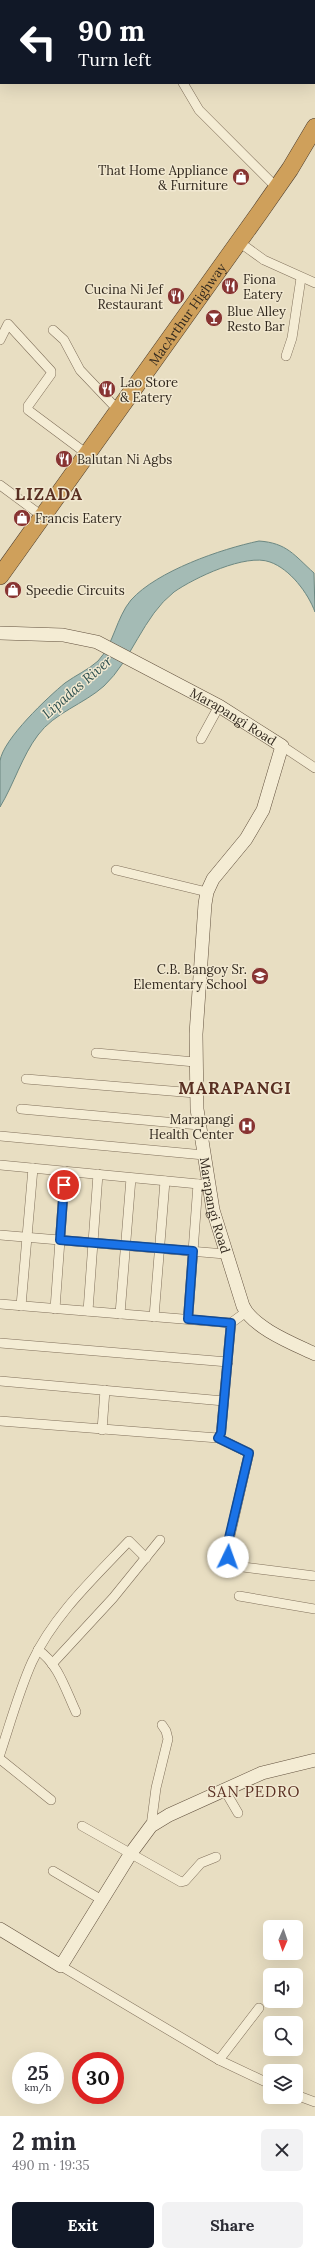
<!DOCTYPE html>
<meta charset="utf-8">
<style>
:root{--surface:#fff;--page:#f2f2f3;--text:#2b2b33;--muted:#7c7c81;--accent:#111827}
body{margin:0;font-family:Lora,serif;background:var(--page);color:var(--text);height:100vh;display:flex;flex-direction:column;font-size:15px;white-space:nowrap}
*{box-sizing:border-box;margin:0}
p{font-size:13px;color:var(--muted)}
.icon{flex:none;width:22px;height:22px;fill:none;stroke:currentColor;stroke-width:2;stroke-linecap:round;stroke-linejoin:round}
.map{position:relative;height:2116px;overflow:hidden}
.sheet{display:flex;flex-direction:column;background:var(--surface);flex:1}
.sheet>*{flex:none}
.banner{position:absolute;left:0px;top:0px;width:315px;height:84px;box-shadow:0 4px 16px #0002;background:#111827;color:#fff;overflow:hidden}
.needle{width:26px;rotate:182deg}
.controls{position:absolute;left:263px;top:1920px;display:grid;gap:8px}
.controls a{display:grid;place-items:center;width:40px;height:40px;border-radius:6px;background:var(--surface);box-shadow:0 4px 16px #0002;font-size:20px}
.speed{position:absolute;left:12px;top:2052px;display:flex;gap:8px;font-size:20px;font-weight:700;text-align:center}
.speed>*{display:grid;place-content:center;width:52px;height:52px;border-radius:50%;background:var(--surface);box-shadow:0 4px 16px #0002;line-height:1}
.speed small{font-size:10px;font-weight:400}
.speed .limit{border:6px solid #d22;background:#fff;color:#111}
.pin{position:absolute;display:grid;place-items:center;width:34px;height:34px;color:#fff;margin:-17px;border:2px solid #fff;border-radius:50%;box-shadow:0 1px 4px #0007}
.me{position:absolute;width:44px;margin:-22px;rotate:3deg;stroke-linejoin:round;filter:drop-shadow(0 0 3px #0008)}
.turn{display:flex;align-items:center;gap:14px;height:84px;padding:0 12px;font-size:18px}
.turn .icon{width:52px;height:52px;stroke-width:2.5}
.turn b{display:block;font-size:28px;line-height:34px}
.round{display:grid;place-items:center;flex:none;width:42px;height:42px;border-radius:6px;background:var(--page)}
.summary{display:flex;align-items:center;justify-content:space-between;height:68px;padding:0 12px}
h1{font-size:24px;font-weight:700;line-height:30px}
.button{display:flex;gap:8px;margin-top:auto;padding:8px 12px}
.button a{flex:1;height:46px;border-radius:6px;background:var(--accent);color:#fff;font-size:16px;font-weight:700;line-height:46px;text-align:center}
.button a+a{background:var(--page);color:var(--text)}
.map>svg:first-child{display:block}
.water{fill:#a4bbb5;stroke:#6c8882}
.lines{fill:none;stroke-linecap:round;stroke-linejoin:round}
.street-casing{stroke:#80705b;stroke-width:10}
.secondary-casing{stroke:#62513e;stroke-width:14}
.highway-casing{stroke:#4e3e2f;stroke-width:18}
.street{stroke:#f4ecd4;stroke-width:9}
.secondary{stroke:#f4ecd4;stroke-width:13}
.highway{stroke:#cfa05b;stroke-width:17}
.route-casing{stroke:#114b97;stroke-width:10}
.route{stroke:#1a73e8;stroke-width:7}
.labels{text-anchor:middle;stroke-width:3;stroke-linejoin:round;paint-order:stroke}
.poi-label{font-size:13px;fill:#31281e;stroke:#f1e8d0;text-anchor:start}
.street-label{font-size:13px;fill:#31281e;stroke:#f1e8d0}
.water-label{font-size:14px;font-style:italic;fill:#2e504f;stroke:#f1e8d0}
.quarter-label{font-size:15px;letter-spacing:1px;fill:#592f22;stroke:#f1e8d0}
.district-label{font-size:17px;font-weight:bold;letter-spacing:1px;fill:#592f22;stroke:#f1e8d0}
</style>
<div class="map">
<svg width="315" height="2116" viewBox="0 0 315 2116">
<rect width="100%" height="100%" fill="#e8dec2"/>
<path class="water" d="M259 541C287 543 294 555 314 573L315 612C308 593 290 569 270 562 246 553 194 578 174 592 143 616 132 660 104 686 84 704 54 713 38 735 22 756 14 784 0 807 0 792 0 776 0 761 3 739 48 697 65 683 76 675 88 670 98 661 114 644 116 618 131 600 157 571 221 549 259 541Z"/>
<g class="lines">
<defs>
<g id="street">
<polyline points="183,83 199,110 277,188"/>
<polyline points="239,242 264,260 315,283"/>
<polyline points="53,330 64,340 80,370 118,410"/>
<polyline points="0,340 8,324 51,371 51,374 28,406 28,410 87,454"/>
<polyline points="286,356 292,338 301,278"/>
<polyline points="0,485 42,516"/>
<polyline points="201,739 219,706"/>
<polyline points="282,746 315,768"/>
<polyline points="116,870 207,892"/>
<polyline points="96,1053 195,1062"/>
<polyline points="26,1079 195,1093"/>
<polyline points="21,1109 199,1125"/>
<polyline points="0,1136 204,1155"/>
<polyline points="0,1165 209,1185"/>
<polyline points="0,1235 225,1254"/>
<polyline points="0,1304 231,1323 246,1312"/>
<polyline points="21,1306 33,1168"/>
<polyline points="55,1309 65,1171"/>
<polyline points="88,1311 98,1174"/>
<polyline points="120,1314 131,1178"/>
<polyline points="154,1317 165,1181"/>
<polyline points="188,1319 198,1184"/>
<polyline points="0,1343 228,1362"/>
<polyline points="0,1381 224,1401"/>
<polyline points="0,1421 218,1438 249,1453 228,1545 231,1562 243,1567 315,1576"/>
<polyline points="102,1430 105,1390"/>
<polyline points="218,1438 221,1433 231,1323"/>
<polyline points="239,1596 315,1609"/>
<path d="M38 1650C58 1663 66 1691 76 1712"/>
<polyline points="52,1664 113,1598 160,1540"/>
<path d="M0 1754C10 1724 19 1691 32 1662 54 1615 93 1579 129 1541L146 1558"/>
<polyline points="0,1759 51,1800"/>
<polyline points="224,1789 238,1813"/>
<polyline points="82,1826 181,1882 185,1881 201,1863 216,1857"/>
<polyline points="151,1826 156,1788 168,1739 166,1731 162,1725"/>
<polyline points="53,1871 102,1900"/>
<polyline points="61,1966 219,2060 270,2084"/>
<polyline points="219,2060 259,2008"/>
<polyline points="296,2095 315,2102"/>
</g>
<g id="secondary">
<path id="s1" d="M0 633 63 635 97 642 219 706 282 746 263 810 246 839 213 879 207 892 205 904 196 1034 197 1109 213 1210 243 1306C253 1328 294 1344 315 1354"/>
<polyline points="0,1929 61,1966 131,1853 151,1826 169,1815 262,1773 315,1760"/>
</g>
<g id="highway">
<path id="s2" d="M0 576 260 212 290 169 315 127"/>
</g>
</defs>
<use href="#street" class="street-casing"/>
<use href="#secondary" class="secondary-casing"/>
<use href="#highway" class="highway-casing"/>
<use href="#street" class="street"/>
<use href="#secondary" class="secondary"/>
<use href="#highway" class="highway"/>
</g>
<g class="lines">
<defs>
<polyline id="route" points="64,1185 60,1240 193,1251 188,1319 231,1323 221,1433 218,1438 249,1453 229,1538 228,1557"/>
</defs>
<use href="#route" class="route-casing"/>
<use href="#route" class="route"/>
</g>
<defs>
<symbol id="shop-disc" viewBox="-11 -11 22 22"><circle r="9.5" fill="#883432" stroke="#f1e8d0"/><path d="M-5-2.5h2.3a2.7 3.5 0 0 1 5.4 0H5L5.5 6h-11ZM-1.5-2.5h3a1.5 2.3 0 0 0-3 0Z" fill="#fff"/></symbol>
<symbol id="restaurant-disc" viewBox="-11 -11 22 22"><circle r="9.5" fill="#883432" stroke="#f1e8d0"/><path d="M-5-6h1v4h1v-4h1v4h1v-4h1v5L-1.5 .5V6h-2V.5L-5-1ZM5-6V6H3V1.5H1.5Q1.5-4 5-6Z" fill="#fff"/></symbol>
<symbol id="bar-disc" viewBox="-11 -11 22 22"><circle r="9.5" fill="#883432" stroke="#f1e8d0"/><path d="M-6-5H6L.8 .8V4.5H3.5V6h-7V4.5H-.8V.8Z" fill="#fff"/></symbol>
<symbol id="school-disc" viewBox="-11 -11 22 22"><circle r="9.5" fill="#883432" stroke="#f1e8d0"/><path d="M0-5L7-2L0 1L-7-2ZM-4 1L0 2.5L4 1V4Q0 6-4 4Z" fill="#fff"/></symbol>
<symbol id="hospital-disc" viewBox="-11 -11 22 22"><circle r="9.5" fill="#883432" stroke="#f1e8d0"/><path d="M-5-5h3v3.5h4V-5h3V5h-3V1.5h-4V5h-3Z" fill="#fff"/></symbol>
</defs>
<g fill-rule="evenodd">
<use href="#shop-disc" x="231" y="167" width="20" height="20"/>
<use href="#restaurant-disc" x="220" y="276" width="20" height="20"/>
<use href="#restaurant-disc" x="166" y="286" width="20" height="20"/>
<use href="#bar-disc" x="204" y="308" width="20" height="20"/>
<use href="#restaurant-disc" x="97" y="379" width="20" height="20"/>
<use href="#restaurant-disc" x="54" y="449" width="20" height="20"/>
<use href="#shop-disc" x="12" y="508" width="20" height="20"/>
<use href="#shop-disc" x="3" y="580" width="20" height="20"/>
<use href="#school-disc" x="250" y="966" width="20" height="20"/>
<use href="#hospital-disc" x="237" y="1116" width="20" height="20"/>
</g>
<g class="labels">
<g class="poi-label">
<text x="228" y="175" text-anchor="end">That Home Appliance<tspan x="228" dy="15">&amp; Furniture</tspan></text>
<text x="243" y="284">Fiona<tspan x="243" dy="15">Eatery</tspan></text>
<text x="163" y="294" text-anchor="end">Cucina Ni Jef<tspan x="163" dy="15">Restaurant</tspan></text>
<text x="227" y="316">Blue Alley<tspan x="227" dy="15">Resto Bar</tspan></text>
<text x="120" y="387">Lao Store<tspan x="120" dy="15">&amp; Eatery</tspan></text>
<text x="77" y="464">Balutan Ni Agbs</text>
<text x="35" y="523">Francis Eatery</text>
<text x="26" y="595">Speedie Circuits</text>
<text x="247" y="974" text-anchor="end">C.B. Bangoy Sr.<tspan x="247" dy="15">Elementary School</tspan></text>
<text x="234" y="1124" text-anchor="end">Marapangi<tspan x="234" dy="15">Health Center</tspan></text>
</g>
<g class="street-label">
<text dy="5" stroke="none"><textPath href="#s2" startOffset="322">MacArthur Highway</textPath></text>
<text dy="5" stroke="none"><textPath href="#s1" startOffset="253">Marapangi Road</textPath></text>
<text dy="5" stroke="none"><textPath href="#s1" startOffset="792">Marapangi Road</textPath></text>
</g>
<g class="water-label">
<text transform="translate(77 687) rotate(-41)" y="5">Lipadas River</text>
</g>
<g class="quarter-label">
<text x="254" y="1797">SAN PEDRO</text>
</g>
<g class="district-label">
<text x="49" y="500">LIZADA</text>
<text x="235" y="1094">MARAPANGI</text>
</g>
</g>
</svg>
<div class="controls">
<a><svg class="needle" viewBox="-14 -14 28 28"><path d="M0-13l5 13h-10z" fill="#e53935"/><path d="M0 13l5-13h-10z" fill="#7c7c81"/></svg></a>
<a><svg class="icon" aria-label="sound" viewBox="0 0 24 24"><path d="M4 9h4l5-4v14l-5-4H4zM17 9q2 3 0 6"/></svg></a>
<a><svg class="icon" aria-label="search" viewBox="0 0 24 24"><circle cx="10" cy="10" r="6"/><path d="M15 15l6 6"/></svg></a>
<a><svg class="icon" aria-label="layers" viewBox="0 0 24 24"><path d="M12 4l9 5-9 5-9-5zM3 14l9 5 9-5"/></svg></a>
</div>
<div class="speed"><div>25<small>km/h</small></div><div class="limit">30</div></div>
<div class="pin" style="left:64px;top:1185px;background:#d93025"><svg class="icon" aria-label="arrive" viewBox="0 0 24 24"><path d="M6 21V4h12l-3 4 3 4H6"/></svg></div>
<svg class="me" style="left:228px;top:1557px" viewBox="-20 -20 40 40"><circle r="19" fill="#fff"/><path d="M0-13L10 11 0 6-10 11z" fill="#1a73e8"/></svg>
<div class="banner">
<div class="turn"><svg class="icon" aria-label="left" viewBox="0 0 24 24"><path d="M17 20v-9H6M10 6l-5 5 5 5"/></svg><div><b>90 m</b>Turn left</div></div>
</div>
</div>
<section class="sheet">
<div class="summary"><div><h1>2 min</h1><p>490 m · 19:35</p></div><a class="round"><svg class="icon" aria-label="close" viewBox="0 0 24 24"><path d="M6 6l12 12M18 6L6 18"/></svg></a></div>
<div class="button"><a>Exit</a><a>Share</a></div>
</section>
